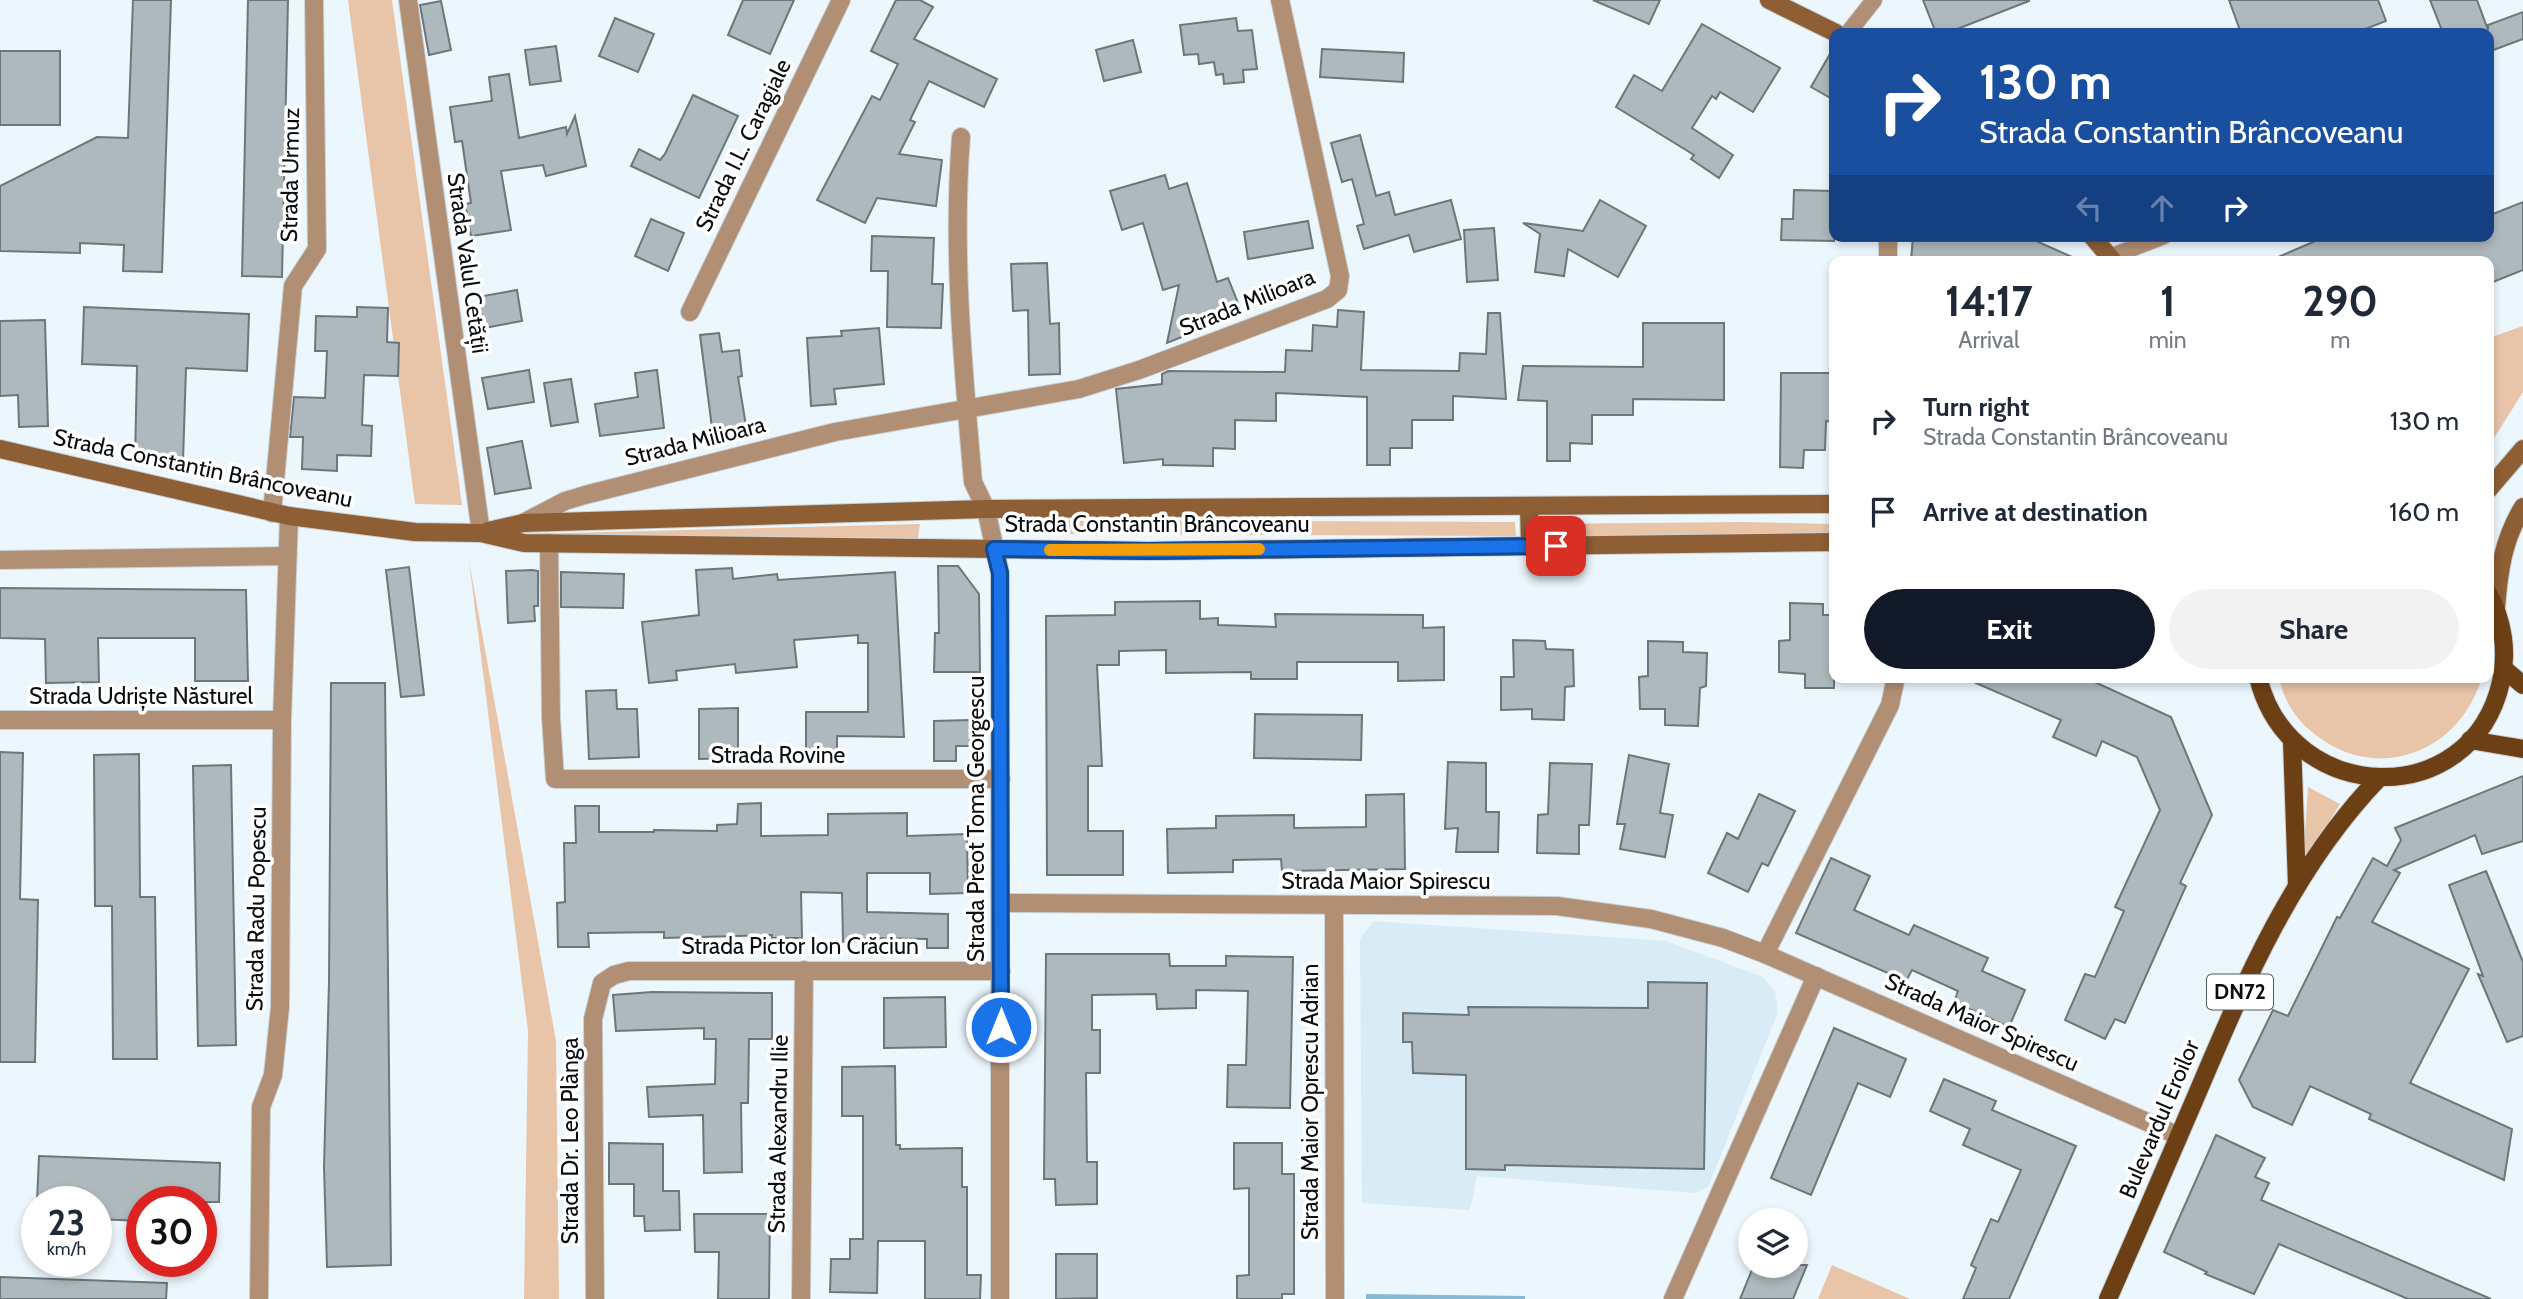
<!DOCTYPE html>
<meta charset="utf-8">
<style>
:root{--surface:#fff;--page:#f2f2f3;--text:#1f2937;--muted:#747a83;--accent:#111827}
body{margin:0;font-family:Cabin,sans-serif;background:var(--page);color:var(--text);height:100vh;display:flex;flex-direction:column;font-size:26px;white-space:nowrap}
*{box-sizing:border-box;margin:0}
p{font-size:23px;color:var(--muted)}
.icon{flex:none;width:38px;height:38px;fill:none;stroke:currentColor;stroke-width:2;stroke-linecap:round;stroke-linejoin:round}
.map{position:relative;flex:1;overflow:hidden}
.panel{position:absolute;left:1829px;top:256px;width:665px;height:427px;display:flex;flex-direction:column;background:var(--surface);border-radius:14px;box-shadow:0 4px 10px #0003}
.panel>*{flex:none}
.guide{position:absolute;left:1829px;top:28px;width:665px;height:214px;border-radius:14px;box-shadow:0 4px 10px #0003;background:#1a4fa0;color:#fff;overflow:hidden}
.fabs{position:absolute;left:1738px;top:1208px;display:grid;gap:14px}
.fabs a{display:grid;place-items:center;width:70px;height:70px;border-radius:50%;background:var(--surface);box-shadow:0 4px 10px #0003;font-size:35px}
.speed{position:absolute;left:21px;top:1186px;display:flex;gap:14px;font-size:35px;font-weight:700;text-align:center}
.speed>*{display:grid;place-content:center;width:91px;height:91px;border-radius:50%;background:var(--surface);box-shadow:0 4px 10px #0003;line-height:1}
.speed small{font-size:18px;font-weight:400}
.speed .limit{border:10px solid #d22;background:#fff;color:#111}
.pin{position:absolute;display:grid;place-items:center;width:60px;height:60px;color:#fff;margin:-30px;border-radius:14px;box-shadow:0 4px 10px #0006}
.me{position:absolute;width:77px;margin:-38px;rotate:0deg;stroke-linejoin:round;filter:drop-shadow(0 0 5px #0008)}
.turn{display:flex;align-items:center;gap:24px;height:147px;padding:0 35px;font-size:32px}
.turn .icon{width:91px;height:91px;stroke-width:2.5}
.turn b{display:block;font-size:49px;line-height:60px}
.lanes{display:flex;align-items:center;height:66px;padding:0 35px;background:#0003;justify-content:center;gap:35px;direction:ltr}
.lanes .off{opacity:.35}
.eta{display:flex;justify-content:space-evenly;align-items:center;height:119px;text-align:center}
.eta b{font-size:42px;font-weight:800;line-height:49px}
.button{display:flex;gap:14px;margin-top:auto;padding:14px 35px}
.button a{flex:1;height:80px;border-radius:42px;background:var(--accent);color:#fff;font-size:28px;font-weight:800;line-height:80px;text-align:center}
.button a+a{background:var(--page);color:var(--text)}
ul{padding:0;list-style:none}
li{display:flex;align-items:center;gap:21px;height:91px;padding:0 35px}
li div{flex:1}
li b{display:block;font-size:26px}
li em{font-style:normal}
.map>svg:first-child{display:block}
.built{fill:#d9ebf5}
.green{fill:#e8c4a8}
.water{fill:#87b9d3}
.building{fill:#aeb9be;stroke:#6c767b;stroke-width:2}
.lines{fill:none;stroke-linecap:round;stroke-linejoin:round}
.pedestrian-casing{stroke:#c8d2d7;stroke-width:18}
.minor-casing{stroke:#c8d2d7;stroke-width:20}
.secondary-casing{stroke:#c8d2d7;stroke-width:20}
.primary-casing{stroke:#c8d2d7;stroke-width:20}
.pedestrian{stroke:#b18f74;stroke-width:16}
.minor{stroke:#b18f74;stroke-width:18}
.secondary{stroke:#8e5e35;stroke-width:18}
.primary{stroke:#6d3f14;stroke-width:18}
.route-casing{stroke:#114b97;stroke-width:18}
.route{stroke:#1a73e8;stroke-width:12}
.slow{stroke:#f59e0b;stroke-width:12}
.labels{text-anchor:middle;stroke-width:7;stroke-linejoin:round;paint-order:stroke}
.shield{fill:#fff;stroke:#545657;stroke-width:2}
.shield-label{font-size:21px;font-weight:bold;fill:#0a0d0f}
.street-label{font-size:23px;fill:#0a0d0f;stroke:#fff}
</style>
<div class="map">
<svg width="2523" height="1299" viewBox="0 0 2523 1299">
<rect width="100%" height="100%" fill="#ecf7fd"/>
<polygon class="built" points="1373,921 1666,941 1763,977 1775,991 1778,1012 1708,1187 1695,1193 1477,1176 1470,1210 1362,1203 1360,939"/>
<g class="green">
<polygon points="348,0 392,0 462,505 415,504"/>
<polygon points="2523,326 2523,392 2489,446 2489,338"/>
<polygon points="1051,520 1515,522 1516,536 1050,534"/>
<polygon points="1743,522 1834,524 1834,535 1540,539 1540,524"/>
<polygon points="920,524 918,538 528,534"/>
<polygon points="469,561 556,1041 559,1299 524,1299 528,1031"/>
<path d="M2279 677H2482C2460 754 2374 785 2312 732 2295 718 2283 699 2279 677Z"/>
<polygon points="2308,787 2340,804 2303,863"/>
<polygon points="1832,1265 1910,1299 1818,1299"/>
</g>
<polygon class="water" points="1366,1294 1525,1296 1525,1299 1366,1299"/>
<g class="building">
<polygon points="133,0 171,0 162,272 123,271 124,245 80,243 80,253 0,251 0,186 97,137 128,138"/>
<polygon points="248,0 288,0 282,277 242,276"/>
<polygon points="743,0 794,0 770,54 728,35"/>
<polygon points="896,0 920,0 933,7 914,39 997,79 984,107 929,81 910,120 915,122 899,154 942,160 936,206 877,198 865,223 817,200 872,96 880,100 898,64 871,51"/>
<polygon points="1593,0 1660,0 1649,24"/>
<polygon points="1923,0 2029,0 2029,1 1947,33 1936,33"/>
<polygon points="2229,0 2378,0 2386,21 2355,33 2241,33"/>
<polygon points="2430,0 2477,0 2488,30 2488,25 2523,12 2523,39 2488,52 2488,33 2443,33"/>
<polygon points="441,1 451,50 429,55 420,5"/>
<polygon points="615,18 654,34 638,72 599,56"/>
<polygon points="1236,18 1238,31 1252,30 1257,69 1243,70 1244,82 1224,84 1223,74 1216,75 1214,62 1199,64 1198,54 1184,55 1180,25"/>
<polygon points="1702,24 1780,68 1753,112 1720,92 1716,99 1712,96 1692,128 1733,155 1719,178 1691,159 1694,155 1616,107 1634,75 1662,91"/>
<polygon points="1133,40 1141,72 1104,81 1096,50"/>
<polygon points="556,46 561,81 530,85 525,50"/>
<polygon points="1834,47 1834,100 1811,87"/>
<polygon points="1322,49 1404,53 1403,82 1320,77"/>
<rect x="0" y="51" width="60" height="74"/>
<polygon points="509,74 519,138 566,127 567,134 575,116 586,166 546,176 543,165 501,171 511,230 471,236 465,204 471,203 462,141 455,142 450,107 492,101 489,77"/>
<polygon points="693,95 738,116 699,198 631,166 639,149 660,160 665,154"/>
<polygon points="1360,135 1376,196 1389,192 1395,215 1451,200 1461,239 1414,252 1409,235 1364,249 1357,226 1364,224 1352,179 1342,182 1331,143"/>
<polygon points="1165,175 1169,189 1187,183 1217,282 1228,278 1242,313 1167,343 1179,285 1163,290 1143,223 1122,230 1110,191"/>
<polygon points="1794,190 1834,191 1834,241 1781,240 1782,219 1793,219"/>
<polygon points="1600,200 1646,226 1618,277 1568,249 1564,276 1535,272 1540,234 1523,223 1583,231"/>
<polygon points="2523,202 2523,270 2488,284 2488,261 2269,261 2327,236 2488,236 2488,216"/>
<polygon points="651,219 684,233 668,271 635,256"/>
<polygon points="1308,221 1313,248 1248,259 1244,232"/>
<polygon points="1494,228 1498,280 1467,282 1464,230"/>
<polygon points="872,236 934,238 932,284 943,284 941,328 887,327 888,271 871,271"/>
<polygon points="1913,236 2025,236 2081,261 1911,261"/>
<polygon points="1047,263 1050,324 1059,323 1060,374 1029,375 1028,310 1013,311 1011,264"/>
<polygon points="517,290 522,321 484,328 478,297"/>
<polygon points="84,307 249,314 247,371 186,368 183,461 135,460 137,366 82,364"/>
<polygon points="357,307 388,308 387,342 399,343 398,376 364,375 362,425 372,426 371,456 337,455 337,471 302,469 303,437 290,437 294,397 325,398 327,351 315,351 316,316 357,317"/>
<polygon points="1338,310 1364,312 1361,370 1459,371 1460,353 1486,354 1488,313 1500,313 1506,399 1453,396 1453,420 1412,420 1412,448 1390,448 1390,465 1367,465 1367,397 1276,393 1276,421 1235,420 1235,449 1213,448 1213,466 1163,465 1163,459 1124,463 1116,389 1162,384 1162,374 1168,371 1285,372 1286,350 1312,351 1313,325 1337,327"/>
<polygon points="45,320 48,426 19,427 18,395 0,396 0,321"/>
<polygon points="1643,323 1724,323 1724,400 1633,399 1633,415 1592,415 1592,444 1570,443 1570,461 1547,461 1547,401 1518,400 1523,366 1643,367"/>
<polygon points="879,328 884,384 834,389 836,404 811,406 807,338 842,336 841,331"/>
<polygon points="719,333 722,352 739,350 742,376 738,377 748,438 714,443 700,335"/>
<polygon points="529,370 534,402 488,409 482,378"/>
<polygon points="657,370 664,428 600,436 595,404 638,397 635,373"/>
<polygon points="1781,373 1834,373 1834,422 1826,421 1825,450 1804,450 1803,468 1780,467"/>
<polygon points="571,379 578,422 551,426 544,383"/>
<polygon points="522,441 531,488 495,494 487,448"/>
<polygon points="938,566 958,566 979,594 980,672 934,672 935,633 939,633"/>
<polygon points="409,567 424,695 401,697 386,570"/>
<polygon points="732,568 733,579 777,574 778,580 895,572 904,737 837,736 837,751 806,751 806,712 868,712 868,643 858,643 858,635 794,640 797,667 736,673 735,664 676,671 677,680 649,683 642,622 699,615 696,570"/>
<polygon points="533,570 538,571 538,606 534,606 535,621 508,623 506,571"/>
<polygon points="561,572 624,574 623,608 561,607"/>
<polygon points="0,588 246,590 248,681 195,681 195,638 98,638 99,682 46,683 45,639 0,638"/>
<polygon points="1200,601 1200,619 1218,618 1218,625 1276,627 1275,614 1423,615 1423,628 1444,627 1444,680 1398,681 1398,662 1297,662 1297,679 1251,679 1251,672 1166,673 1166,650 1119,651 1119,665 1097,665 1102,766 1088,766 1088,831 1123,831 1123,875 1047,875 1046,616 1115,615 1115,602"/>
<polygon points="1790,603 1823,604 1823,615 1834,615 1834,688 1805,688 1805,674 1779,672 1779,641 1790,640"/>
<polygon points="1513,640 1545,641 1546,649 1573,650 1574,686 1565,687 1564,720 1532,719 1532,709 1501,710 1501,677 1514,677"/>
<polygon points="1648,641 1683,642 1683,652 1707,653 1706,686 1700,688 1698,726 1665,725 1665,709 1640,709 1639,677 1648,676"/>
<polygon points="1962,677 2084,677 2171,717 2212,815 2180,883 2186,886 2125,1023 2115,1019 2105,1039 2065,1020 2085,974 2095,977 2124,911 2115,907 2160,810 2137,757 2102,741 2096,756 2053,737 2061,720"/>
<polygon points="331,683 385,683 391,1265 327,1267 324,1167 329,982"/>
<polygon points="616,690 617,709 637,709 639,757 589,759 586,691"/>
<polygon points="738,708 738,758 699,759 699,709"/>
<polygon points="1255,714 1362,715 1361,760 1254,758"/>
<polygon points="970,720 970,746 956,746 956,761 934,761 934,721"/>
<polygon points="0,752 23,753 20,899 38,900 35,1062 0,1062"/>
<polygon points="139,754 140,897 155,897 157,1059 113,1059 112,906 95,906 94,755"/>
<polygon points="1629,755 1669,764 1660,813 1673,815 1665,857 1620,849 1625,824 1617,824"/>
<polygon points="1448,762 1486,763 1486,812 1499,812 1498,852 1456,852 1458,828 1445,829"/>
<polygon points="1550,763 1592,764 1589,825 1579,825 1579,854 1537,853 1538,815 1548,814"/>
<polygon points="231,765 236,1045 198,1046 193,766"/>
<polygon points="2523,776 2523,841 2482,854 2475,835 2394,870 2400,873 2372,922 2469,969 2410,1083 2512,1129 2504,1180 2369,1119 2371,1114 2310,1086 2292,1125 2253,1107 2239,1080 2273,1010 2288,1016 2337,917 2340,918 2373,858 2387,866 2401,840 2395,828"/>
<polygon points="1404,794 1405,869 1282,871 1281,859 1233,860 1233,872 1168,873 1167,829 1216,828 1216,816 1294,815 1294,828 1366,827 1366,795"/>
<polygon points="1759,794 1795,811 1768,866 1762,863 1748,892 1708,873 1727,833 1738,839"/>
<polygon points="761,803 761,836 828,835 828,814 907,813 907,836 967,834 968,893 930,894 930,873 867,873 867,912 948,914 948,948 927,948 927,939 867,938 867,942 843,942 842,893 801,892 802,938 772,938 772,935 664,938 664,932 588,933 589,947 558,947 557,903 565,902 564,843 576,843 575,806 599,806 599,832 654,832 654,830 717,831 717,825 737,824 738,804"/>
<polygon points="1831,858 1870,876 1854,910 1909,935 1914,925 1988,958 1982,971 2025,990 2009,1027 1954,1002 1958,991 1912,970 1906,981 1796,933"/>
<polygon points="2486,871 2523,962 2523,1036 2507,1042 2478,974 2483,976 2449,885"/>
<polygon points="1046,954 1169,954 1170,966 1226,966 1226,956 1293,957 1290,1108 1227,1107 1228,1065 1246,1065 1248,991 1196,990 1196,1008 1157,1009 1156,994 1092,995 1092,1030 1100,1030 1100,1073 1086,1073 1087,1162 1097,1162 1097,1204 1056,1205 1055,1179 1044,1179"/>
<polygon points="1648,982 1707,983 1704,1169 1505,1165 1505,1170 1466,1169 1466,1075 1413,1073 1412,1042 1403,1042 1403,1013 1469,1015 1468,1007 1648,1008"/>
<polygon points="652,992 772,993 772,1039 749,1039 748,1103 741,1103 742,1172 704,1173 703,1115 649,1117 647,1087 715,1084 716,1039 704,1039 704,1028 616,1031 613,995"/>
<polygon points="945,997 946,1047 884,1048 884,998"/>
<polygon points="1834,1028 1906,1059 1890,1097 1858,1083 1811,1195 1771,1178"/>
<polygon points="895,1066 896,1145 900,1145 900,1149 962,1148 962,1187 967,1187 967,1275 981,1275 980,1299 925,1299 925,1241 878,1241 877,1293 830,1292 831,1259 850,1259 850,1239 863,1239 863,1116 842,1116 842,1067"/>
<polygon points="1944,1079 1996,1101 1992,1110 2076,1146 2009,1299 1963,1299 1976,1268 1971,1265 1991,1219 1998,1222 2021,1170 1963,1145 1970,1129 1930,1111"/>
<polygon points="2216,1135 2265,1158 2255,1177 2269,1183 2261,1200 2491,1299 2408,1299 2279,1244 2254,1294 2205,1274 2207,1272 2164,1252"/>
<polygon points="609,1143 663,1144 663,1191 679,1191 680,1230 645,1231 644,1216 634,1216 634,1184 609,1184"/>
<polygon points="1234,1143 1282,1143 1282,1174 1294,1174 1294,1294 1282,1294 1282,1299 1237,1299 1237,1276 1249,1275 1249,1188 1234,1189"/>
<polygon points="39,1156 220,1163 219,1202 142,1202 142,1221 96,1219 96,1202 37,1202"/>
<polygon points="694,1214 770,1214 769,1299 718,1299 719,1252 695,1252"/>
<polygon points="1056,1254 1097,1254 1097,1298 1056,1299"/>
<polygon points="1754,1265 1807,1265 1793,1299 1740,1299"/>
<polygon points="0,1277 167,1283 166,1299 0,1299"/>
</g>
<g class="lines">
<defs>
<g id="pedestrian">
<polyline points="1848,33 1874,0"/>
<polyline points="2110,257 2164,236"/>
</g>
<g id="minor">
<polyline points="408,0 481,533"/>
<path d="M961 137C952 252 963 367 973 482L986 509 1000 573V1299"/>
<polyline points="1888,261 1888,236"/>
<polyline points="690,312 841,0"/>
<polyline points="272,513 293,286 317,249 314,0"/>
<polyline points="523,523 565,501 585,495 835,432 1079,389 1139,370 1327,299 1338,290 1340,276 1280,0"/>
<polyline points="549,543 551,718 555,779 1001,779"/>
<polyline points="0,560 286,556"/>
<polyline points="0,720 282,720"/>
<polyline points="1001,903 1557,906 1651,919 1723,938 1765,954 2179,1136"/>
<polyline points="1334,905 1335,1299"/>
<polyline points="1765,954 1890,705 1896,677"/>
<polyline points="259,1299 261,1107 273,1075 280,1007 282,720 289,516"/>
<polyline points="595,1299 593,1019 602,983 614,975 629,971 1001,971"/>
<polyline points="801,1299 804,970"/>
<polyline points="1673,1299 1816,976"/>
</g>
<g id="secondary">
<polyline points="1769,0 1836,33"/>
<polyline points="2092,236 2113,261"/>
<polyline points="0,449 289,516 415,532 481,533 524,543 1148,551 1834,542"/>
<polyline points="2488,490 2523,449"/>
<polyline points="1529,507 1530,546"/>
<polyline points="488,531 523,523 986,509 1834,504"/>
<path d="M2496 608C2499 570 2503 540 2523 507"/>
</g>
<g id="primary">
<polyline points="2504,669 2523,685"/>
<path d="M2258 677C2289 806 2471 813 2501 682 2508 652 2503 620 2488 593"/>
<polyline points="2470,740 2523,749"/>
<polyline points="2292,741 2297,885"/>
<path d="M2108 1299C2138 1231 2168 1162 2197 1094 2245 981 2293 867 2379 778"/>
</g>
</defs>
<use href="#pedestrian" class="pedestrian-casing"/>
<use href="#minor" class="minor-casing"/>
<use href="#secondary" class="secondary-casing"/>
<use href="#primary" class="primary-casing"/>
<use href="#pedestrian" class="pedestrian"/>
<use href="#minor" class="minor"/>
<use href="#secondary" class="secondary"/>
<use href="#primary" class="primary"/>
</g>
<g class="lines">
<defs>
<polyline id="route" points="1001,1027 1000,573 994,549 1148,551 1556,546"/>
</defs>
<use href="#route" class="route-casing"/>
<use href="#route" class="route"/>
<polyline class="slow" points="1050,550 1259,549"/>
</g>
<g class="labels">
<rect class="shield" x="2207" y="974.5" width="66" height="35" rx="5"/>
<g class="shield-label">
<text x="2240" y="999">DN72</text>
</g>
<g class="street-label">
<text transform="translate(743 145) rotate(-64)" y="8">Strada I.L. Caragiale</text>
<text transform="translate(290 175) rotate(-89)" y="8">Strada Urmuz</text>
<text transform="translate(468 263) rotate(82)" y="8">Strada Valul Cetății</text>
<text transform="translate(1247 302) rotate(-22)" y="8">Strada Milioara</text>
<text transform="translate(695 441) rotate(-14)" y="8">Strada Milioara</text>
<text transform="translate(203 468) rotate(12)" y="8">Strada Constantin Brâncoveanu</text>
<text x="1157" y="532">Strada Constantin Brâncoveanu</text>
<text x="141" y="704">Strada Udriște Năsturel</text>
<text x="778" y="763">Strada Rovine</text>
<text transform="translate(976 819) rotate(-90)" y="8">Strada Preot Toma Georgescu</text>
<text x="1386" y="889">Strada Maior Spirescu</text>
<text transform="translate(256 909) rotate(-89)" y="8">Strada Radu Popescu</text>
<text x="800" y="954">Strada Pictor Ion Crăciun</text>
<text transform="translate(1982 1022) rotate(24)" y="8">Strada Maior Spirescu</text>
<text transform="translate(1310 1102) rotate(-90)" y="8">Strada Maior Oprescu Adrian</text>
<text transform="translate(2159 1119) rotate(-67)" y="8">Bulevardul Eroilor</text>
<text transform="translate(778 1134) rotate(-89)" y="8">Strada Alexandru Ilie</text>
<text transform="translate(570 1141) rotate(-90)" y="8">Strada Dr. Leo Plànga</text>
</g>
</g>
</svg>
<div class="fabs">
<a><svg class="icon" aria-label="layers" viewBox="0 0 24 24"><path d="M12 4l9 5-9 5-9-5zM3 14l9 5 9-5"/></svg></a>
</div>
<div class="speed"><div>23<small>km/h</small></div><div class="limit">30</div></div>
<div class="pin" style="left:1556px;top:546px;background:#d93025"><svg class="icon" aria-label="arrive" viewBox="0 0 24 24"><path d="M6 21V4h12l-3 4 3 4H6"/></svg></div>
<svg class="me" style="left:1001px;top:1027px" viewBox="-20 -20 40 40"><circle r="17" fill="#1a73e8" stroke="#fff" stroke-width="3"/><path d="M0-11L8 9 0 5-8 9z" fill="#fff"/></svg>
<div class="guide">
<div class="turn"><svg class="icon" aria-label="right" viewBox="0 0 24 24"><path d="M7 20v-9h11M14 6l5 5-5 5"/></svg><div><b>130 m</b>Strada Constantin Brâncoveanu</div></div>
<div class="lanes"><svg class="icon off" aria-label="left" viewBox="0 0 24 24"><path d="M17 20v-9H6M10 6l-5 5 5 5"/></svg><svg class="icon off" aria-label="ahead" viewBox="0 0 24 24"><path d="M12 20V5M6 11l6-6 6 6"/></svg><svg class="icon" aria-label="right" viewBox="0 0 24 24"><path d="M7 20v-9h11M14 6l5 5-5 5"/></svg></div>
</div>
<section class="panel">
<div class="eta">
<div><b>14:17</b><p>Arrival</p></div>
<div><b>1</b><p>min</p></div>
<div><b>290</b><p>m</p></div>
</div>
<ul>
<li><svg class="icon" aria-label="right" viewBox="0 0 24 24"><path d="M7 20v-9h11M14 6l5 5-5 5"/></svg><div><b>Turn right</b><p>Strada Constantin Brâncoveanu</p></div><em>130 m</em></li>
<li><svg class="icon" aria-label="arrive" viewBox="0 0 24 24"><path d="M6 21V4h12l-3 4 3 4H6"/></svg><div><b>Arrive at destination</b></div><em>160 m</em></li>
</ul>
<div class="button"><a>Exit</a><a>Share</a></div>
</section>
</div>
